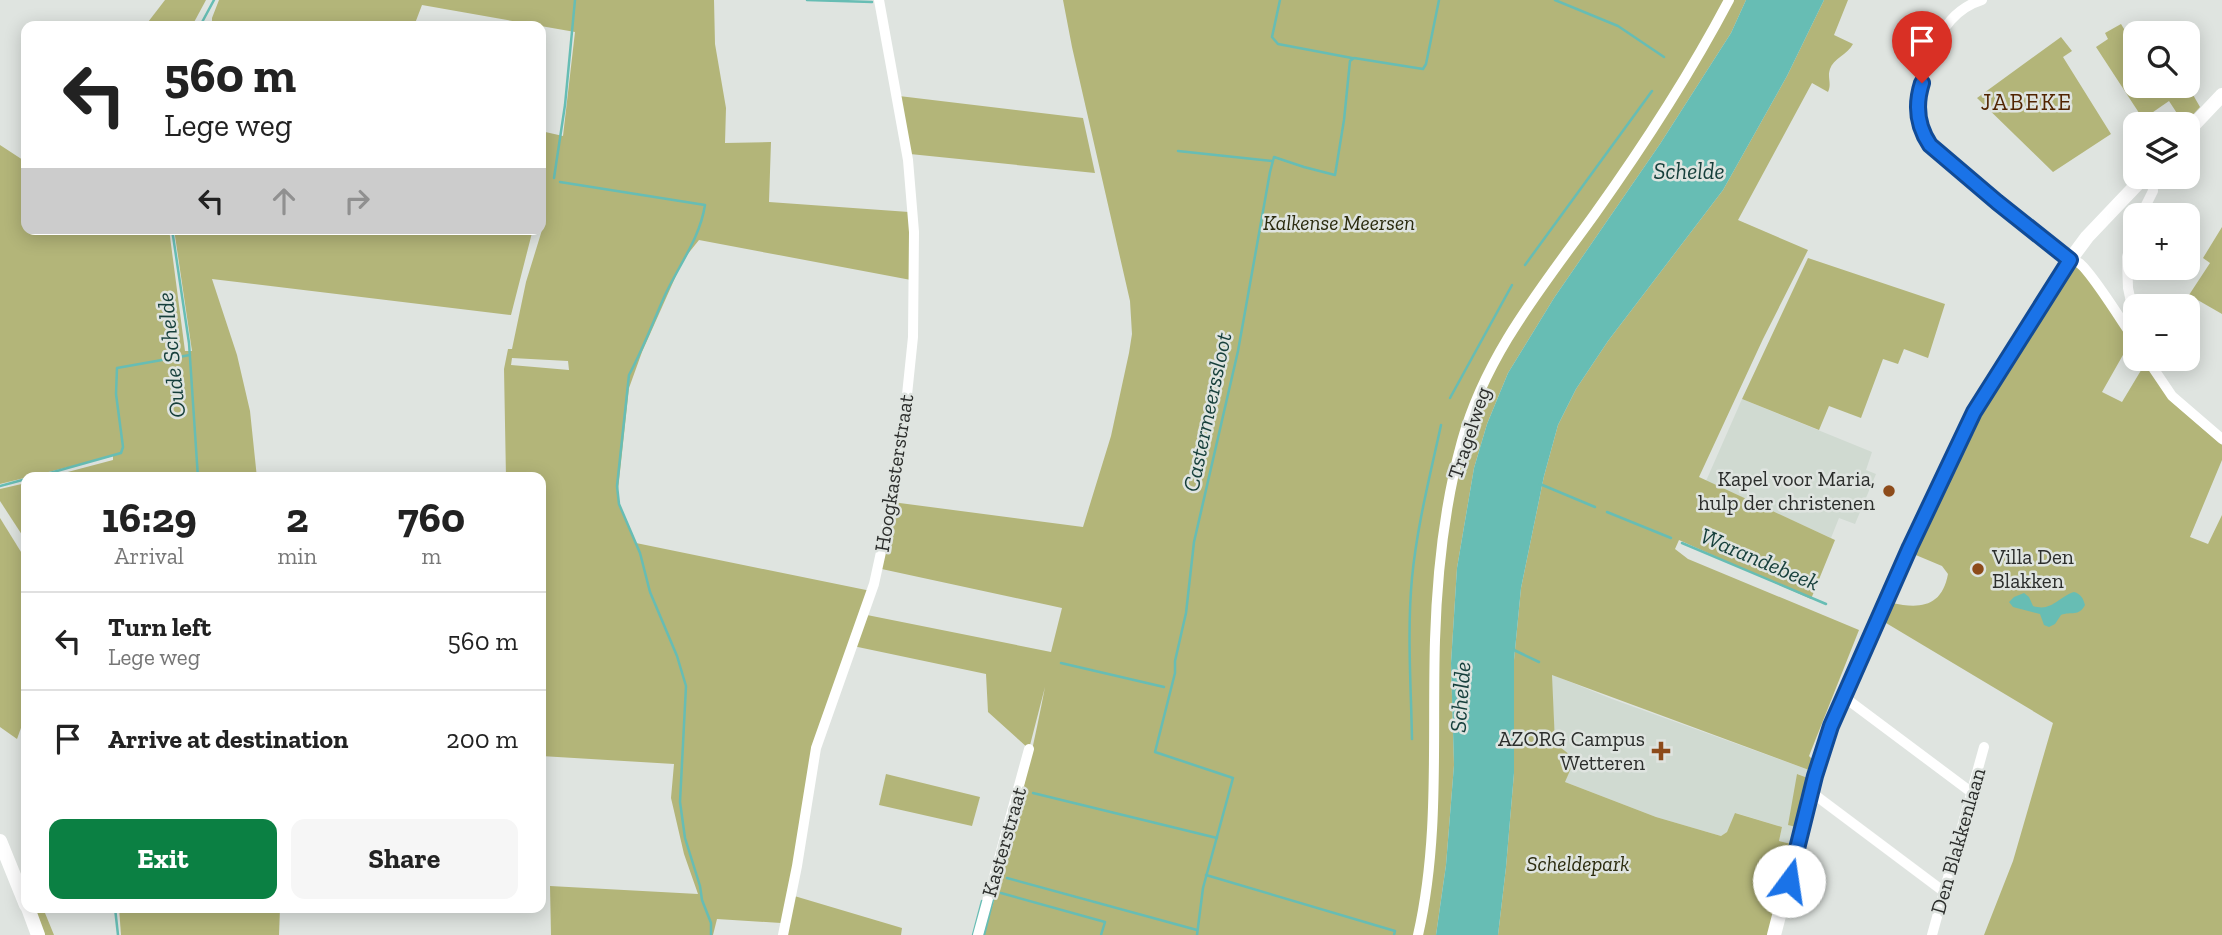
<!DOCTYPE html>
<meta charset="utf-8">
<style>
:root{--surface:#fff;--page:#f6f6f6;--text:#222;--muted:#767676;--line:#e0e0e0;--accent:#0b8043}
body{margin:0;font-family:"Zilla Slab",serif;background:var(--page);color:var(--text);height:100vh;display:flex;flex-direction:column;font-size:26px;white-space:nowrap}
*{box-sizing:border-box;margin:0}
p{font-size:23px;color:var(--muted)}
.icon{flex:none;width:38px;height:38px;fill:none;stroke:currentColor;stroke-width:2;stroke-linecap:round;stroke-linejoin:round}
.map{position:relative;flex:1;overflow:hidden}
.side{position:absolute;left:21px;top:472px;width:525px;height:441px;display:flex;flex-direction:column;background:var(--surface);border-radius:14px;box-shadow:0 4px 18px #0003}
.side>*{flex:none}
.banner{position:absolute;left:21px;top:21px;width:525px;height:214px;border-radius:14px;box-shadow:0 4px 18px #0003;background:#fff;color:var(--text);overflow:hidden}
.fabs{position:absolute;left:2123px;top:21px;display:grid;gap:14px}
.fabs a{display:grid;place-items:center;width:77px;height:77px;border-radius:14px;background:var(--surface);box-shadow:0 4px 18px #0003;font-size:35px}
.pin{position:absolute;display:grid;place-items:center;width:60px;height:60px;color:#fff;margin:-72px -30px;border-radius:50% 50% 50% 0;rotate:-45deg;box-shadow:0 0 7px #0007}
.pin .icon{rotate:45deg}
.me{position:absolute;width:77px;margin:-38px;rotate:14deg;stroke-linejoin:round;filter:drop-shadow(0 0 5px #0008)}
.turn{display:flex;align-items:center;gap:24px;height:147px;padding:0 28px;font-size:32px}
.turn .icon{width:91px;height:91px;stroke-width:2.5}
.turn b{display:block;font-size:49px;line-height:60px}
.lanes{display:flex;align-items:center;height:66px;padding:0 28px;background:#0003;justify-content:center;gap:35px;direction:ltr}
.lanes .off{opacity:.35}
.eta{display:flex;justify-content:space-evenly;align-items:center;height:119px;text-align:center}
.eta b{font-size:42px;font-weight:800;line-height:49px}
.button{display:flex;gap:14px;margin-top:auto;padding:14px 28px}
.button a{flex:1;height:80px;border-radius:14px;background:var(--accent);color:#fff;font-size:28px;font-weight:800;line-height:80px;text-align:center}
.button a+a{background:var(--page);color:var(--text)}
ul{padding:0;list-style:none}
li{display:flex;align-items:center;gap:21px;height:98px;padding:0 28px;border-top:2px solid var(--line)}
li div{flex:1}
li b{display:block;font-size:26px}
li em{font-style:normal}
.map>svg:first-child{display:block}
.built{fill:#d0dad1}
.green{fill:#b3b579;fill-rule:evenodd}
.water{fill:#67bdb4}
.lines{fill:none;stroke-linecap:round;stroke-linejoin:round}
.stream{stroke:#67bdb4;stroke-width:2.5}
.minor{stroke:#fff;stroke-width:10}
.secondary{stroke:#fff;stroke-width:14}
.route-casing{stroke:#114b97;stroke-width:18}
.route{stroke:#1a73e8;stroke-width:12}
.poi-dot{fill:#8d4b1a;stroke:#dfe4e0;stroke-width:2.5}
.labels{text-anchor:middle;stroke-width:5;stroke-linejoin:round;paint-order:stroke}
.park-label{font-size:21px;font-style:italic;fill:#2b2b0e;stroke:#dfe4e0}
.street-label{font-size:21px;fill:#2c2e2c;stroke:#dfe4e0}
.poi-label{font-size:21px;fill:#2c2e2c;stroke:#dfe4e0;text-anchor:end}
.neighbourhood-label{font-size:23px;letter-spacing:2px;fill:#512401;stroke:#dfe4e0}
.water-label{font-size:23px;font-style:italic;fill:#163f3b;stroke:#dfe4e0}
</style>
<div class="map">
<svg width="2222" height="935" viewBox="0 0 2222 935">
<rect width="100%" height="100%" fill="#dfe4e0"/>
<g class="built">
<polygon points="1742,399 1872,452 1866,470 1876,474 1855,524 1839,518 1831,538 1706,481"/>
<polygon points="1551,674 1612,699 1809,770 1808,778 1798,774 1789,825 1796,827 1791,844 1779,841 1782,827 1736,813 1727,832 1721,836 1656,817 1565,782 1555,743"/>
</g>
<g class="green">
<polygon points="165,0 206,0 192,26 145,26"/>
<path d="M219 0H714L715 44 726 108 725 143 771 142 769 202 909 212 911 280 699 240 683 260 642 352 629 388 618 490 619 506 636 543 871 591 862 614 1051 652 1062 608 877 568 892 502 1083 527 1111 436 1129 353 1132 334 1130 301 1072 47 1063 0H1746L1731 33 1660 144 1554 298 1508 373 1487 424 1474 468 1457 568 1451 663 1454 765 1446 865 1436 935H984C1008 853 1029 771 1045 687L1029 749 988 712 986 674 853 646 821 732 791 895 902 928 901 935H786L781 923 717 919 713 935H551L550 886 698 894 684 854 671 798 674 764 541 756V478H506L504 369 508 349H512L526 282 546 217 541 215V204L546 186 541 187V131L563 136 575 32 422 5 414 26H212V18ZM512 358 568 361 569 370 511 365Z"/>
<path d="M1824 0H1848L1834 35 1853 44C1848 54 1833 59 1830 69 1827 78 1832 83 1828 92L1812 83 1738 220 1808 250 1763 339 1699 477 1835 540 1811 599 1679 540 1675 549 1688 559 1859 630 1809 756 1813 760 1809 770 1552 675 1555 743 1575 759 1565 782 1656 817 1721 836 1727 832 1735 813 1782 827 1779 841 1791 844 1768 935H1498L1506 867 1514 773V660L1521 588 1544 476 1558 425 1576 389 1608 341 1723 190 1787 76Z"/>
<polygon points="2121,24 2135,47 2135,86 2188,86 2200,107 2184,124 2169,101 2143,119 2096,47 2108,39 2105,33"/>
<polygon points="2061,37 2072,51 2063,57 2111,134 2053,172 1977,98"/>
<polygon points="899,96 1083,118 1095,173 910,154"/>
<polygon points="0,145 26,162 26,229 169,229 185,351 192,351 174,229 334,229 354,231 355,229 533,229 511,315 212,279 237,355 250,411 257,478 45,478 113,460 113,456 0,484"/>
<polygon points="2222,227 2222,314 2189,295 2210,263 2203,258"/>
<polygon points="1808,258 1945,304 1928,358 1904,349 1898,364 1883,359 1861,418 1829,406 1819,430 1742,399"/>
<path d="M2074 264 2087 274 2132 339 2102 392 2122 402 2146 362 2171 401 2222 445V460L2190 537 2208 544 2222 515V935H1984L2013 861 2053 723 1881 620 1892 603C1920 609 1942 607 1948 574L1942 566 1911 553 1971 429Z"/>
<polygon points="26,483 26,541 0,501 0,489"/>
<polygon points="0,518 26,560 26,714 17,739 0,727"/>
<polygon points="886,774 980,797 972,826 879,805"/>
<polygon points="1797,774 1808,778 1803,796 1801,796 1800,801 1802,802 1796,827 1788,825"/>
<polygon points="33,908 73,908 45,913 54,935 45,935"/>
<polygon points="119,908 280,908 279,935 121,935"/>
</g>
<g class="water">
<polygon points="1746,0 1824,0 1787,76 1723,190 1608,341 1576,389 1558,425 1544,476 1521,588 1514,660 1514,773 1506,867 1498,935 1436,935 1446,865 1454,765 1451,663 1457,568 1474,468 1487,424 1508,373 1554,298 1660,144 1731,33"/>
<path d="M2074 592C2081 594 2083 598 2085 605 2079 617 2071 611 2061 615L2055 624 2049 627 2044 625 2040 614 2013 607 2009 602 2014 597 2024 593 2029 597 2033 606C2052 612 2058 597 2074 592Z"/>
</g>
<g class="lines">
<g class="stream">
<polyline points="807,0 872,2"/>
<polyline points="1280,0 1272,37 1278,44 1352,58"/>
<polyline points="1555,0 1618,26 1664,57"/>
<polyline points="200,26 214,0"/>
<polyline points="1178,151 1272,161"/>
<polyline points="554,178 565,105 575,0"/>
<path d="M560 182 705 205C700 238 679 265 665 295 653 322 643 349 629 375L617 486 619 504 640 553 650 592 677 656 686 686 680 802 685 838 700 886 702 900 711 923V935"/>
<polyline points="172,229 189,343 198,478"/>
<polyline points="1525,265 1652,91"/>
<polyline points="1450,398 1512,285"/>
<polyline points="32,478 121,453 123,447 116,394 117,368 190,355"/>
<polyline points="1540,484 1595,507"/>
<polyline points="0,486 26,479"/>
<polyline points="1607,512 1671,538"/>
<polyline points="1682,543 1826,604"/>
<polyline points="1514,650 1539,662"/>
<polyline points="1061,663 1164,687"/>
<path d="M1412 739C1411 686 1407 631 1412 578 1417 526 1430 476 1441 425"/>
<polyline points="1033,793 1217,838"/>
<polyline points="1010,836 1024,792"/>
<polyline points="1206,875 1395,931 1394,935"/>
<polyline points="1007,878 1197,930"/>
<polyline points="998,880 1005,856"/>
<polyline points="1001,893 1105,922 1101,935"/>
<polyline points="115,908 118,935"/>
<polyline points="973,935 982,901"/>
<polyline points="984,935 996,888"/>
<polyline points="1197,935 1203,888 1233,778 1155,752 1175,673 1175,661 1186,613 1194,542 1238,351 1270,172 1274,157 1304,167 1335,175 1344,120 1350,61 1354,58 1423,69 1426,64 1439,0"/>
</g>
<g class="minor">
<path d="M1982 0C1956 8 1942 28 1932 52 1923 78 1911 107 1923 135 1931 154 2041 241 2064 256 2069 259 2074 260 2079 263 2091 271 2125 326 2135 341"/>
<polyline points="2141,215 2153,191 2152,177"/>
<polyline points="2135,230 2127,257 2128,288 2135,321"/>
<polyline points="2147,359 2172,396 2222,439"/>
<polyline points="1844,697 1971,792"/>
<polyline points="1811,792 1943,891"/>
<polyline points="783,935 797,866 816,748 874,584 892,502 905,414 913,337 914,232 908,160 879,0"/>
<polyline points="978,935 1029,749"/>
<path d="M1418 935C1440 839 1432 738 1435 640 1437 573 1444 506 1462 441 1486 354 1543 286 1594 215 1644 145 1689 76 1729 0"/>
<polyline points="1932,935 1984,747"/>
</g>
<g class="secondary">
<polyline points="2188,131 2222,95"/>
<polyline points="0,841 26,905"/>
<polyline points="28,908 38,935"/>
<polyline points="1774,935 1815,777 1831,726 1914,536 1966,427 2018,339 2070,260 2087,237 2144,177"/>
</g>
</g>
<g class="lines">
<defs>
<path id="route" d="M1789 881 1815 776 1831 726 1910 547 1974 412 2070 260 1997 202 1930 145C1917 126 1915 105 1922 83"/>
</defs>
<use href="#route" class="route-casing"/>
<use href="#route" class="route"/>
</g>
<g class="poi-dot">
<circle cx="1889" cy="491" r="7"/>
<circle cx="1978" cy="569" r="7"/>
<path d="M1657.5 740.5h7v7h7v7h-7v7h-7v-7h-7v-7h7z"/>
</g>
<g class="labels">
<g class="park-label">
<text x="1339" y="230">Kalkense Meersen</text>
<text x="1578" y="871">Scheldepark</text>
</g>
<g class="street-label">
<text transform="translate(1469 433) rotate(-72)" y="7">Tragelweg</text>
<text transform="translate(894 473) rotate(-81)" y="7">Hoogkasterstraat</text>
<text transform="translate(1958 841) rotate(-74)" y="7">Den Blakkenlaan</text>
<text transform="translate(1004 842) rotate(-74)" y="7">Kasterstraat</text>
</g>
<g class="poi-label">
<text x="1875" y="486">Kapel voor Maria,<tspan x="1875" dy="24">hulp der christenen</tspan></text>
<text x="1992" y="564" text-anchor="start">Villa Den<tspan x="1992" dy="24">Blakken</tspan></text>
<text x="1645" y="746">AZORG Campus<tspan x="1645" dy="24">Wetteren</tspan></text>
</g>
<g class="neighbourhood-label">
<text x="2027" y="110">JABEKE</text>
</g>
<g class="water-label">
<text x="1689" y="179">Schelde</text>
<text transform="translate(171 355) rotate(-96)" y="8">Oude Schelde</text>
<text transform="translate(1207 412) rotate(-78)" y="8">Castermeerssloot</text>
<text transform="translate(1760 559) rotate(23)" y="8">Warandebeek</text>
<text transform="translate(1460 697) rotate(-86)" y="8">Schelde</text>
</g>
</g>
</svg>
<div class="fabs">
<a><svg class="icon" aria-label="search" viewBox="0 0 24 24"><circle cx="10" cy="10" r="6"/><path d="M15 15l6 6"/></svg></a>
<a><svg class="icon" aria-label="layers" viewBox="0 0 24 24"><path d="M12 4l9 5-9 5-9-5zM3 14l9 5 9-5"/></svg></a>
<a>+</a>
<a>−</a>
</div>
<div class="pin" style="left:1922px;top:83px;background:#d93025"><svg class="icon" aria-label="arrive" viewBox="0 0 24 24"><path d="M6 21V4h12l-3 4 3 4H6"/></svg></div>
<svg class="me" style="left:1789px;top:881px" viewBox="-20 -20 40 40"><circle r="19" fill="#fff"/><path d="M0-13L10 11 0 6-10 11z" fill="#1a73e8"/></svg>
<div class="banner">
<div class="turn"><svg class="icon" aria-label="left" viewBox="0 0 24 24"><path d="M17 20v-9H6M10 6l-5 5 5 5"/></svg><div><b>560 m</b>Lege weg</div></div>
<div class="lanes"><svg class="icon" aria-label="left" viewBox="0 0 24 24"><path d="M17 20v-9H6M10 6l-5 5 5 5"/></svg><svg class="icon off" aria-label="ahead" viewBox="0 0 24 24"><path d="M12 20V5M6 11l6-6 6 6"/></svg><svg class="icon off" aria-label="right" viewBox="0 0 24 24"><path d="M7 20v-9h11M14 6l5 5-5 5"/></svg></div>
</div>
<section class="side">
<div class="eta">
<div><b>16:29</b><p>Arrival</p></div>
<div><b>2</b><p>min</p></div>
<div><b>760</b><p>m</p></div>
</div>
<ul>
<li><svg class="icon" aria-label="left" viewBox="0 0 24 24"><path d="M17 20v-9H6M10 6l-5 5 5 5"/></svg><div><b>Turn left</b><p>Lege weg</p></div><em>560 m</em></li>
<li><svg class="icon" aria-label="arrive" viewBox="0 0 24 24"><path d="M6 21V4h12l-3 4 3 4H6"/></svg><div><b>Arrive at destination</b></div><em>200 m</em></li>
</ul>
<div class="button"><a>Exit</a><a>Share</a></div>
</section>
</div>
